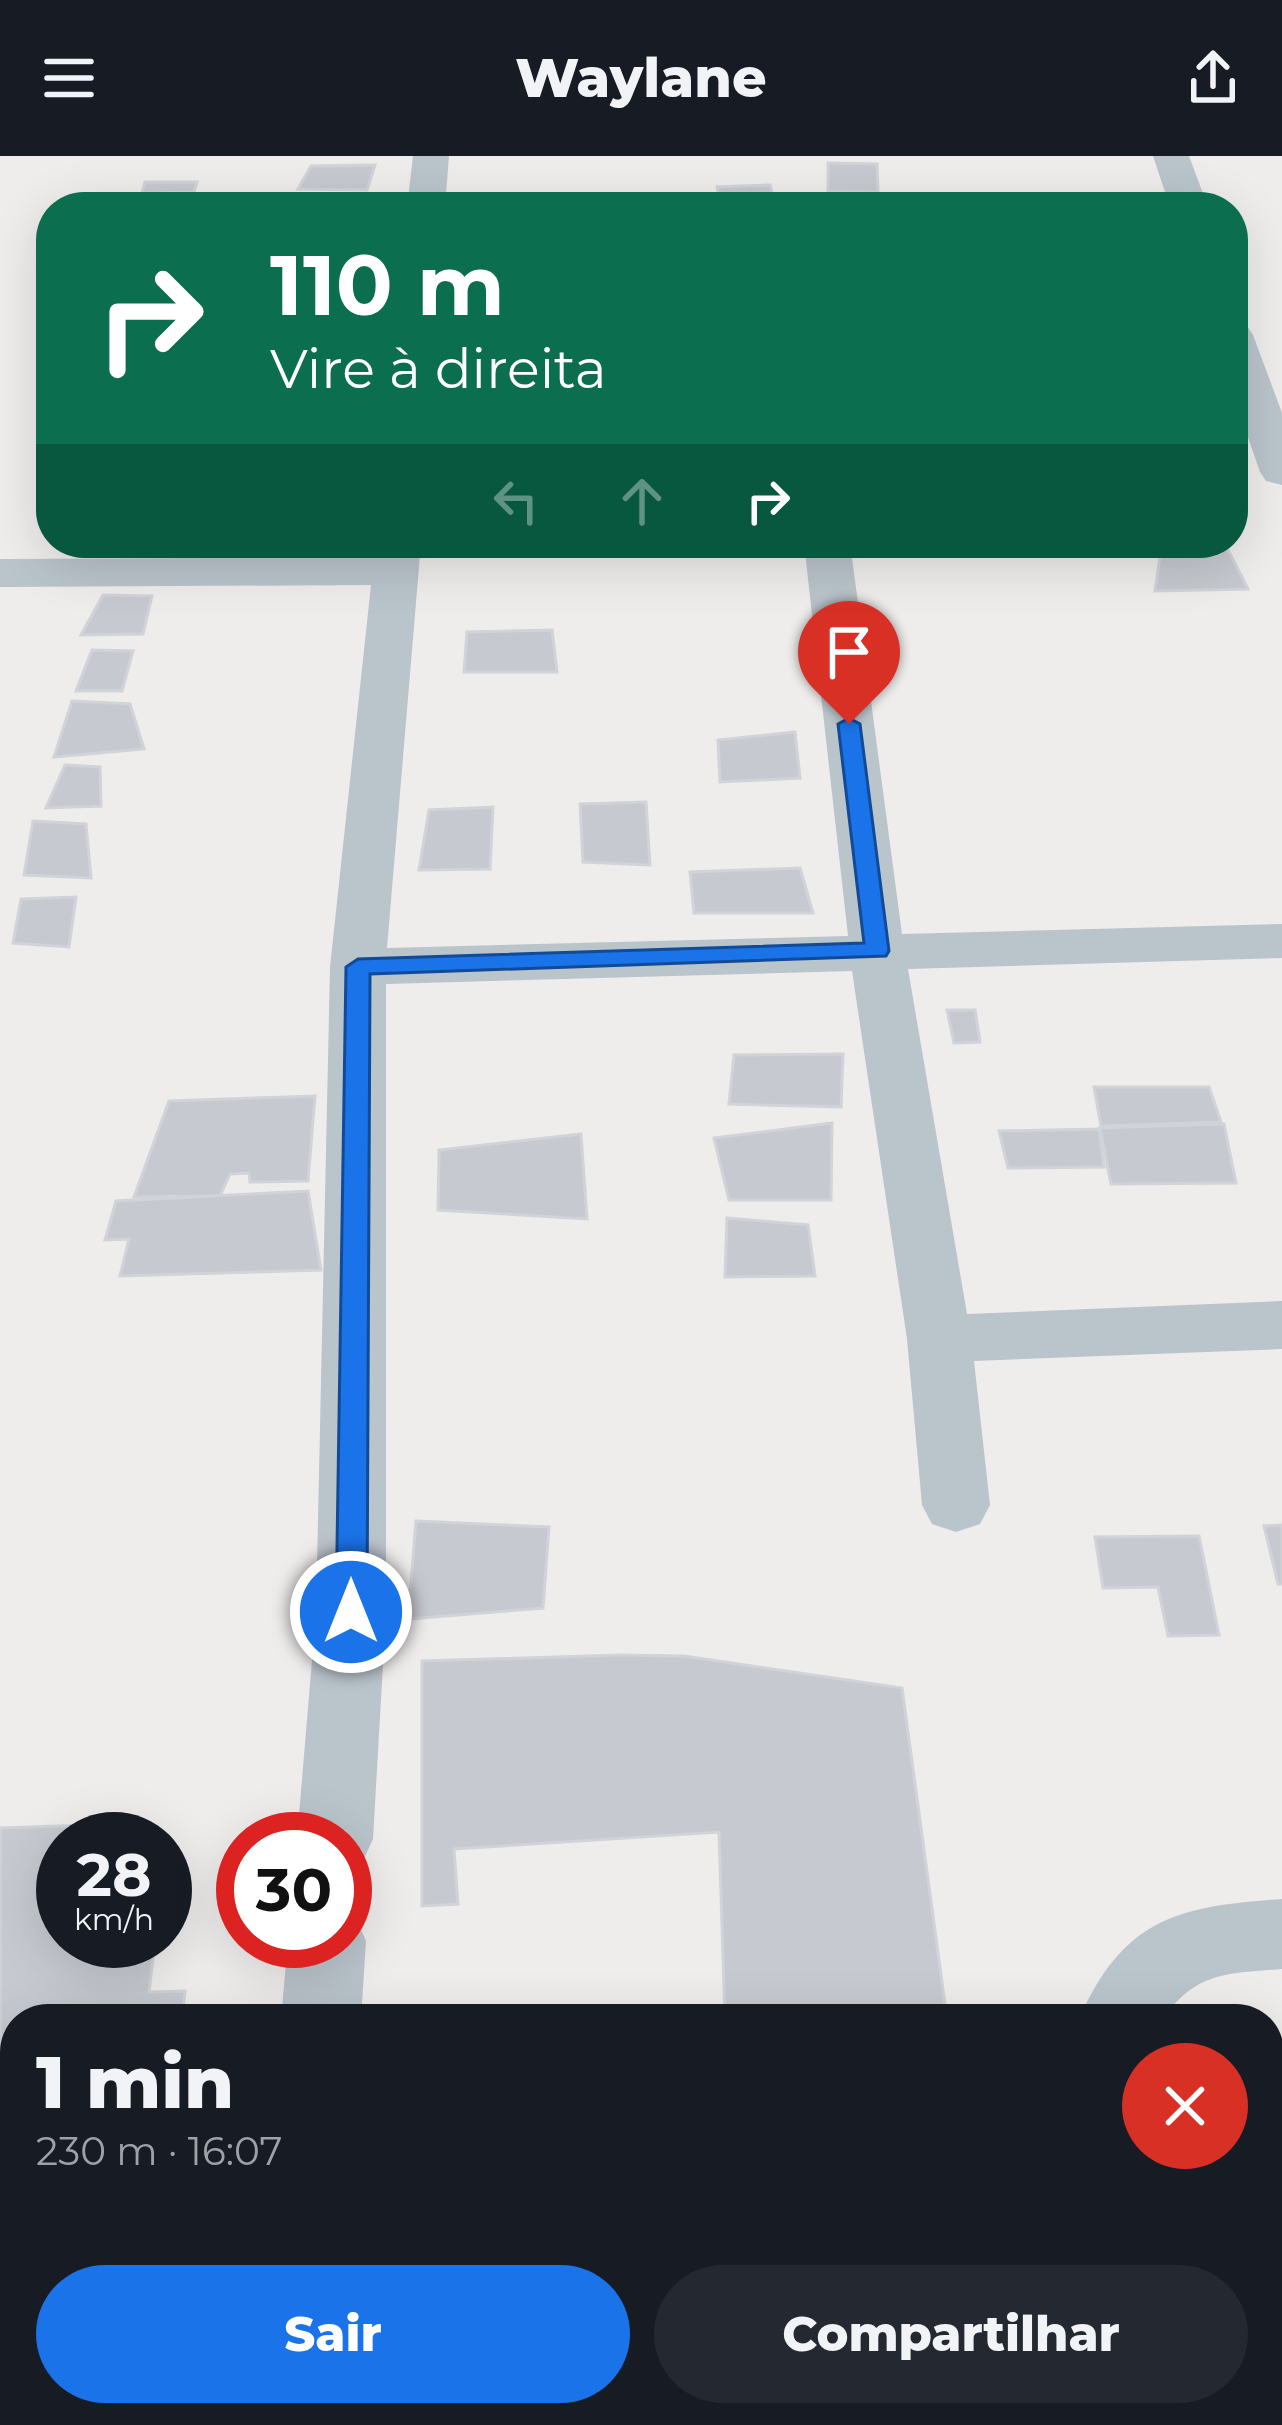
<!DOCTYPE html>
<html lang="pt">
<meta charset="utf-8">
<style>
:root{--surface:#171b24;--page:#242831;--text:#f1f3f6;--muted:#9ea1a6;--accent:#1a73e8}
body{margin:0;font-family:Montserrat,sans-serif;background:var(--page);color:var(--text);height:100vh;display:flex;flex-direction:column;font-size:45px;white-space:nowrap}
*{box-sizing:border-box;margin:0}
p{font-size:39px;color:var(--muted)}
.icon{flex:none;width:66px;height:66px;fill:none;stroke:currentColor;stroke-width:2;stroke-linecap:round;stroke-linejoin:round}
.map{position:relative;flex:1;overflow:hidden}
.panel{position:absolute;left:0px;top:1848px;width:1284px;height:423px;display:flex;flex-direction:column;background:var(--surface);border-radius:48px 48px 0 0;box-shadow:0 12px 48px #0002}
.panel>*{flex:none}
.banner{position:absolute;left:36px;top:36px;width:1212px;height:366px;border-radius:48px;box-shadow:0 12px 48px #0002;background:#0b6e4f;color:#fff;overflow:hidden}
.speed{position:absolute;left:36px;top:1656px;display:flex;gap:24px;font-size:60px;font-weight:700;text-align:center}
.speed>*{display:grid;place-content:center;width:156px;height:156px;border-radius:50%;background:var(--surface);box-shadow:0 12px 48px #0002;line-height:1}
.speed small{font-size:30px;font-weight:400}
.speed .limit{border:18px solid #d22;background:#fff;color:#111}
.pin{position:absolute;display:grid;place-items:center;width:102px;height:102px;color:#fff;margin:-123px -51px;border-radius:50% 50% 50% 0;rotate:-45deg;box-shadow:0 0 12px #0007}
.pin .icon{rotate:45deg}
.me{position:absolute;width:132px;margin:-66px;rotate:0deg;stroke-linejoin:round;filter:drop-shadow(0 0 9px #0008)}
.turn{display:flex;align-items:center;gap:42px;height:252px;padding:0 36px;font-size:54px}
.turn .icon{width:156px;height:156px;stroke-width:2.5}
.turn b{display:block;font-size:84px;line-height:102px}
.lanes{display:flex;align-items:center;height:114px;padding:0 36px;background:#0003;justify-content:center;gap:60px;direction:ltr}
.lanes .off{opacity:.35}
.round{display:grid;place-items:center;flex:none;width:126px;height:126px;border-radius:63px;background:var(--page)}
.summary{display:flex;align-items:center;justify-content:space-between;height:204px;padding:0 36px}
h1{font-size:72px;font-weight:800;line-height:90px}
.action{display:flex;gap:24px;margin-top:auto;padding:24px 36px}
.action a{flex:1;height:138px;border-radius:72px;background:var(--accent);color:#fff;font-size:48px;font-weight:800;line-height:138px;text-align:center}
.action a+a{background:var(--page);color:var(--text)}
header{display:flex;justify-content:space-between;align-items:center;height:156px;padding:0 36px;background:var(--surface);font-size:54px;font-weight:800}
.map>svg:first-child{display:block}
.building{fill:#c6c9cf;stroke:#d0d3d8;stroke-width:3}
.lines{fill:none;stroke-linecap:round;stroke-linejoin:round}
.minor{fill:#bac4cb;fill-rule:evenodd}
.route{fill:#1a73e8;stroke:#114b97;stroke-width:3}
</style>
<header><svg class="icon" aria-label="menu" viewBox="0 0 24 24"><path d="M4 6h16M4 12h16M4 18h16"/></svg>Waylane<svg class="icon" aria-label="share" viewBox="0 0 24 24"><path d="M12 15V3M7 8l5-5 5 5M5 13v7h14v-7"/></svg></header>
<div class="map">
<svg width="1282" height="2269" viewBox="0 0 1282 2269">
<rect width="100%" height="100%" fill="#efecec"/>
<g class="building">
<polygon points="828,7 877,8 878,36 828,35"/>
<polygon points="375,9 367,34 298,33 311,10"/>
<polygon points="145,26 197,26 194,36 142,37"/>
<polygon points="770,29 772,37 719,39 717,31"/>
<polygon points="369,38 364,51 271,51 274,39"/>
<polygon points="682,39 683,51 479,51 479,42"/>
<polygon points="769,40 771,49 730,51 728,42"/>
<polygon points="1226,390 1248,433 1155,435 1160,401"/>
<polygon points="103,439 152,440 143,478 81,479"/>
<polygon points="552,474 557,516 464,516 467,476"/>
<polygon points="92,494 133,495 122,535 76,535"/>
<polygon points="72,545 130,548 144,593 54,601"/>
<polygon points="795,576 800,622 720,626 718,584"/>
<polygon points="65,609 100,611 101,650 46,652"/>
<polygon points="646,646 650,709 583,706 580,648"/>
<polygon points="493,651 490,713 419,714 429,654"/>
<polygon points="33,665 86,668 91,722 24,719"/>
<polygon points="800,712 813,757 694,757 690,716"/>
<polygon points="76,741 69,791 13,787 21,743"/>
<polygon points="947,854 975,854 980,886 954,887"/>
<polygon points="843,898 841,951 729,948 734,899"/>
<polygon points="1094,931 1209,931 1221,966 1101,970"/>
<polygon points="315,940 308,1025 250,1026 249,1017 230,1018 220,1040 134,1041 169,945"/>
<polygon points="832,967 831,1044 729,1044 714,982"/>
<polygon points="1224,968 1236,1027 1111,1028 1100,972"/>
<polygon points="1099,973 1104,1011 1008,1012 999,975"/>
<polygon points="581,978 587,1063 438,1054 439,994"/>
<polygon points="308,1035 321,1114 120,1120 129,1083 105,1084 116,1045"/>
<polygon points="727,1062 808,1069 815,1120 725,1121"/>
<polygon points="416,1365 549,1371 543,1452 408,1463"/>
<polygon points="1282,1369 1282,1428 1278,1428 1264,1370"/>
<polygon points="1199,1380 1219,1479 1168,1480 1158,1431 1103,1432 1095,1381"/>
<polygon points="620,1499 684,1500 902,1532 947,1863 725,1863 719,1676 454,1693 458,1748 422,1750 422,1505"/>
<polygon points="115,1668 113,1683 63,1683 63,1785 155,1785 149,1836 185,1835 182,1863 15,1863 15,1947 0,1948 0,1672"/>
<polygon points="15,1996 15,2256 154,2256 154,2269 0,2269 0,1998"/>
</g>
<g class="lines">
<g class="minor">
<polygon points="413,0 449,0 445,51 407,51"/>
<polygon points="1153,0 1189,0 1208,51 1170,51"/>
<polygon points="1233,167 1247,170 1253,179 1282,257 1282,329 1266,325 1260,316 1233,238"/>
<polygon points="375,387 421,387 387,792 848,780 804,387 850,387 902,778 1282,768 1282,802 908,813 967,1158 1282,1145 1282,1193 974,1205 990,1349 980,1368 956,1376 932,1368 922,1349 907,1183 852,815 386,828 386,1456 373,1683 362,1707 345,1713 345,1683 297,1683 316,1456 330,811 371,429 0,431 0,403 374,401"/>
<path d="M1282 1743V1813C1226 1818 1198 1815 1162 1863H1079C1124 1762 1178 1750 1282 1743Z"/>
<polygon points="345,1756 355,1760 366,1785 361,1863 281,1863 288,1785 345,1785"/>
<polygon points="1269,2123 1282,2128 1282,2216 1269,2211"/>
<polygon points="248,2256 338,2256 337,2269 247,2269"/>
</g>
</g>
<polygon class="route" points="849,562 860,568 889,795 886,800 370,818 367,1456 362,1465 351,1469 340,1465 336,1456 346,811 358,803 864,787 838,568"/>
</svg>
<div class="speed"><div>28<small>km/h</small></div><div class="limit">30</div></div>
<div class="pin" style="left:849px;top:568px;background:#d93025"><svg class="icon" aria-label="arrive" viewBox="0 0 24 24"><path d="M6 21V4h12l-3 4 3 4H6"/></svg></div>
<svg class="me" style="left:351px;top:1456px" viewBox="-20 -20 40 40"><circle r="17" fill="#1a73e8" stroke="#fff" stroke-width="3"/><path d="M0-11L8 9 0 5-8 9z" fill="#fff"/></svg>
<div class="banner">
<div class="turn"><svg class="icon" aria-label="right" viewBox="0 0 24 24"><path d="M7 20v-9h11M14 6l5 5-5 5"/></svg><div><b>110 m</b>Vire à direita</div></div>
<div class="lanes"><svg class="icon off" aria-label="left" viewBox="0 0 24 24"><path d="M17 20v-9H6M10 6l-5 5 5 5"/></svg><svg class="icon off" aria-label="ahead" viewBox="0 0 24 24"><path d="M12 20V5M6 11l6-6 6 6"/></svg><svg class="icon" aria-label="right" viewBox="0 0 24 24"><path d="M7 20v-9h11M14 6l5 5-5 5"/></svg></div>
</div>
<section class="panel">
<div class="summary"><div><h1>1 min</h1><p>230 m · 16:07</p></div><a class="round" style="background:#d93025;color:#fff"><svg class="icon" aria-label="close" viewBox="0 0 24 24"><path d="M6 6l12 12M18 6L6 18"/></svg></a></div>
<div class="action"><a>Sair</a><a>Compartilhar</a></div>
</section>
</div>
